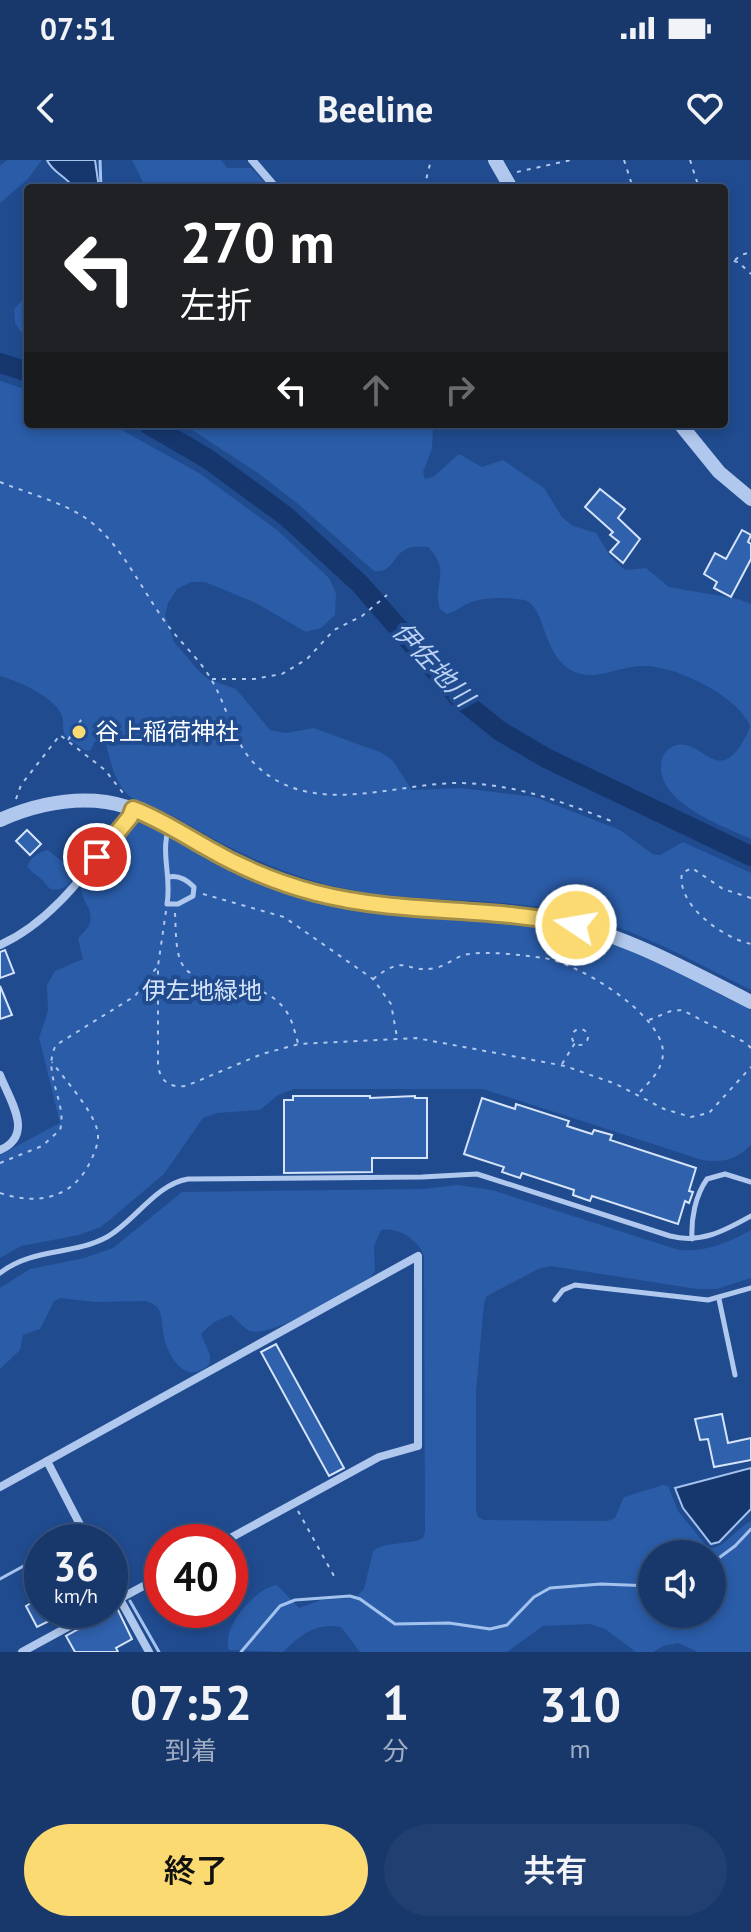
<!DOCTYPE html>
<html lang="ja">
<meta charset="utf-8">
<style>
:root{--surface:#18386b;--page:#213f71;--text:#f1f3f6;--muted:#9facc1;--line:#36527e;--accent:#fada71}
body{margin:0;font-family:"PT Sans","Noto Sans JP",sans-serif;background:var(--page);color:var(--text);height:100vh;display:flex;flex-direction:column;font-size:30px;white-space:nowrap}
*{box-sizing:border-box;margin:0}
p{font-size:26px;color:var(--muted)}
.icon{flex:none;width:44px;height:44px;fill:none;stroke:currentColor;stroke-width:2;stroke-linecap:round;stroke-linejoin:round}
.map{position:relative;height:1492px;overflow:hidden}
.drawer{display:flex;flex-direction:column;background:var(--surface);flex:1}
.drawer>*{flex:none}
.hud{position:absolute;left:24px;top:24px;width:704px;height:244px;border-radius:8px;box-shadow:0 4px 12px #0003,0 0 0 2px var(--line);background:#202124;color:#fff;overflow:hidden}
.tools{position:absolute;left:638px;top:1380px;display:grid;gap:16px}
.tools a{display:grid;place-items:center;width:88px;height:88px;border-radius:50%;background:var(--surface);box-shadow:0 4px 12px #0003,0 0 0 2px var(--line);font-size:40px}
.speed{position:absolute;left:24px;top:1364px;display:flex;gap:16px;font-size:40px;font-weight:700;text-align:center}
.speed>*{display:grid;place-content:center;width:104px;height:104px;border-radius:50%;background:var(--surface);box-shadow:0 4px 12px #0003,0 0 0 2px var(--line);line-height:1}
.speed small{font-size:20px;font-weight:400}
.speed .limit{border:12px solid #d22;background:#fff;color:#111}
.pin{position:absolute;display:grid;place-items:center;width:68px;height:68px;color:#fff;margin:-34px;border:4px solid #fff;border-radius:50%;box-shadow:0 2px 8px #0007}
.me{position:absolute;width:88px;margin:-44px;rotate:282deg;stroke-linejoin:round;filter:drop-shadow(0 0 6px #0008)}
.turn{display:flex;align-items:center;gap:28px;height:168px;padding:0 24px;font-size:36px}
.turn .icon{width:104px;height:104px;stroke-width:2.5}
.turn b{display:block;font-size:56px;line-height:68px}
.lanes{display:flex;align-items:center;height:76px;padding:0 24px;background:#0003;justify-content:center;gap:40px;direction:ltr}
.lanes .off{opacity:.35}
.eta{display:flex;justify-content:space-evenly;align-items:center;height:136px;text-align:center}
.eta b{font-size:48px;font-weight:600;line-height:56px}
.action{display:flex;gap:16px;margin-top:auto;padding:16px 24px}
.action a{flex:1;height:92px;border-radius:48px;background:var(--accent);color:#111;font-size:32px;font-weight:600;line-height:92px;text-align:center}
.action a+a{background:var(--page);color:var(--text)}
.status{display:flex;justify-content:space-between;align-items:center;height:56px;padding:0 40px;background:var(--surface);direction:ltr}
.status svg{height:22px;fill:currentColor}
header{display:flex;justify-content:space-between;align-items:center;height:104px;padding:0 24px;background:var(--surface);font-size:36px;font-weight:600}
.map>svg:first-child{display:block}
.green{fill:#2a5ca8;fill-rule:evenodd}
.water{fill:#16376e;stroke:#a3c2ee;stroke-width:2}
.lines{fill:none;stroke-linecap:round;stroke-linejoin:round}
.stream{stroke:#a3c2ee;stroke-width:3}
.river{stroke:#16376e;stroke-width:20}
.building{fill:#3061ad;stroke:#d5e4f9;stroke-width:2}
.path{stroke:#b0c8ed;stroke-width:2;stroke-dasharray:4 6;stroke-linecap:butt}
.service{stroke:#b0c8ed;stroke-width:5}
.minor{stroke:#b0c8ed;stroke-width:8}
.tertiary{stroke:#b0c8ed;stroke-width:14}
.route-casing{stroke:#a28e49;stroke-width:20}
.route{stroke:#fada71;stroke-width:14}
.poi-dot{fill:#fada71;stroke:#204b8f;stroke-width:3}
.labels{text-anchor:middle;stroke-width:8;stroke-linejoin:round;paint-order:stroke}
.poi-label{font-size:24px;fill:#fff;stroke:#204b8f;text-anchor:start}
.park-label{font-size:24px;fill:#d5e4f9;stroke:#204b8f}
.water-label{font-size:26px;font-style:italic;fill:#bcd2f4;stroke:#204b8f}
</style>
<div class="status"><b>07:51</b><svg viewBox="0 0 49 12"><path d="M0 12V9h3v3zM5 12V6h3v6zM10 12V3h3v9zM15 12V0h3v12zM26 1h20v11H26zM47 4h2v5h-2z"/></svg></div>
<header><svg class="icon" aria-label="back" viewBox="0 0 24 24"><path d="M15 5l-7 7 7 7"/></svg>Beeline<svg class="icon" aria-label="heart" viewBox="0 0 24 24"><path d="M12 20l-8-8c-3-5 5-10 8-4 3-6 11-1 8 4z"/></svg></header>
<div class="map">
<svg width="751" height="1492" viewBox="0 0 751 1492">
<rect width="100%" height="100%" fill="#204b8f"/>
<g class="green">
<polygon points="7,0 42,0 27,20 0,43 0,6"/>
<polygon points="132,0 221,0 227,8 251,8 270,28 146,28"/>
<polygon points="28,134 28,183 15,163 14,149"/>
<path d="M0 221 28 230V264H111L199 313 277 370 329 418 336 433 335 455 321 468 306 472 256 443 205 422H191L177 429 168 443 165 455 174 482 199 511 208 519 236 529 270 570 285 573 314 568 382 593 393 601 412 630 461 628 535 637 620 670 654 695H660L683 682 751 713V830C695 802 640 771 579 755 510 737 438 743 368 733 300 723 241 696 182 661 171 654 135 641 128 635 110 617 109 590 102 568L90 591 84 590 65 576C62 569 64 563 62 556 56 538 17 520 0 516Z"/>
<path d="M183 264H433L432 289 423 312 425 319 433 317 459 294 482 307 503 300 544 328 562 357 573 366 596 373 610 396 625 410 646 408 669 427 738 439 751 444V679C723 666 659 644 661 605 661 597 666 589 674 586 694 578 708 605 725 600 736 597 747 576 750 566 739 536 673 504 641 506 623 506 599 519 581 514 540 503 548 446 524 440 510 437 482 437 469 443 461 446 456 452 447 454L440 449C432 423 452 412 428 387 388 382 400 414 374 411L298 344 258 313Z"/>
<path d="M137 660 147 662C211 696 270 734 342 747 418 761 497 753 572 772 636 787 693 822 751 850V985C735 1000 724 1003 702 1000L483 929H294L278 935 260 950 217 953 203 958 164 1014 101 1067 79 1075 21 1086 0 1098V995L60 963 39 878 48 851 47 825 55 811 83 799 78 779C82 773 88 769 90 762 94 748 78 738 81 723L130 665Z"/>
<path d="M48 690 75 712C73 724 61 732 50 729 43 718 31 713 27 706 30 698 40 691 48 690Z"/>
<path d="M458 1025 492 1030 679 1090C707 1092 727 1083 751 1070V1118L717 1129H697L550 1106 538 1109 487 1136 484 1144 476 1231V1351L478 1357 484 1360 608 1361 615 1358 624 1337 663 1325 668 1326 678 1351 709 1389C728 1386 735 1369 751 1361V1492H698L678 1483 663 1486 653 1492H636L605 1469 590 1464 543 1466 507 1492H360L341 1467C315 1462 301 1475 283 1492L229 1490C221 1468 255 1428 277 1425L299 1448 321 1440 355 1438 364 1429 373 1391C388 1380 407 1386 423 1378L425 1372 424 1096C419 1080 398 1067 381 1070L374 1086 375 1112 369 1118C346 1131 273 1178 250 1171 243 1168 238 1160 231 1155L214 1162 201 1174 210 1195V1203C188 1227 169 1200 164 1177 162 1169 163 1160 160 1152 157 1145 152 1143 145 1141L95 1142 60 1138 54 1141 40 1169 23 1175 20 1190 0 1209V1128L30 1109 84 1098 113 1088 182 1032 422 1029ZM652 1394H712V1454H652Z"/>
</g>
<g class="water">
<path d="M47 0H95L99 28H74C67 17 52 12 47 0Z"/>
<polygon points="751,1308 751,1349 719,1382 711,1384 683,1348 675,1328"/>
</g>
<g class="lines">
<g class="stream">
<polyline points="100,0 101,28"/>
<polyline points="90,1370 92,1369 99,1382"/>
<polyline points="68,1382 79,1376"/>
<polyline points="110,1403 124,1429"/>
<polyline points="712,1403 735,1386 751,1369"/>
<polyline points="0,1419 42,1396"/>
<polyline points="130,1441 159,1492"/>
<polyline points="241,1492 280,1446 295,1440 350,1436 360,1439 395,1464 449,1463 490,1469 507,1465 534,1437 550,1428 601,1424 652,1426"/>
</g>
<g class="river">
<polyline points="0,203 28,212"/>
<polyline points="148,264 208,299 287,357 360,424 459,538 500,571 546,598 751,696"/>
</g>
</g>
<g class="building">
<polygon points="600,329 625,349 618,358 640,379 623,403 610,392 619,382 610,375 613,372 585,347"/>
<polygon points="742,370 751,375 748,382 751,384 751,399 731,437 714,428 717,422 704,414 715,393 726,399"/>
<polygon points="27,670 41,684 30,695 16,681"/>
<polygon points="5,790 14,813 0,818 0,792"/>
<polygon points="0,826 12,855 0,859"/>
<polygon points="293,936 370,936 370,938 415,936 415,938 427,938 427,998 372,998 372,1012 284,1013 284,940 293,940"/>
<polygon points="482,938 515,949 516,944 569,961 567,966 592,974 594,970 612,975 610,980 696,1008 689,1031 693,1032 689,1043 685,1041 678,1064 592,1036 590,1041 573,1035 574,1030 522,1013 520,1018 502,1012 504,1007 464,994"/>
<polygon points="276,1184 344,1308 329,1316 261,1192"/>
<polygon points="722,1254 728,1283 751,1278 751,1300 714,1307 708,1279 700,1280 695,1259"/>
<polygon points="36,1440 49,1461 37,1467 26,1446"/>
<polygon points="117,1448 132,1479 116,1488 118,1492 75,1492 66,1476 102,1456 106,1450"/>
</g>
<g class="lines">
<g class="path">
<polyline points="624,0 633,28"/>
<polyline points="690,0 699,28"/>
<polyline points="517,12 571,0"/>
<polyline points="424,28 431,0"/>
<polyline points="724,99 738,102 751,114"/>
<polyline points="735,100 741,95 751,92"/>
<path d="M0 322C27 333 59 341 84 357 122 382 142 432 169 467 182 484 200 500 211 519 233 556 232 594 274 619 329 652 400 623 459 623 515 624 561 641 611 661"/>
<polyline points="212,519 254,519 282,514 307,499 334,470 362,456 387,435"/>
<polyline points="68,580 83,557"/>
<polyline points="16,639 21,625 60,575 105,610 123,633"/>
<polyline points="203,734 284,757 373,819 391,844 397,877"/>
<path d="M751 738 723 729 692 708 682 713C676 745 723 778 751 784"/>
<path d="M166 751 158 806V906C161 922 170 928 186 926L262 894 299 884 416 878 565 906 616 924 664 949 691 957 709 953 751 907"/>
<path d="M175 753C176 768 175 788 181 802 199 838 261 809 288 854 293 863 295 873 298 883"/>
<path d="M373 819C408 792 404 814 435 808 447 806 457 795 469 794 489 791 522 795 543 798 577 802 662 854 663 892 663 910 650 921 639 933"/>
<polyline points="649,860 671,851 682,850 746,883 751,888"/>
<circle cx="580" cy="877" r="8"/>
<polyline points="562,904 575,883"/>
<path d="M0 1003 42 986 60 970C68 943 41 913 56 885L135 836 157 807"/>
<path d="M0 1033C39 1046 75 1038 92 998 96 989 100 979 97 969 91 948 65 920 52 902"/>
<polyline points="298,1351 334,1416"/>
</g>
<g class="service">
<path d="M169 717C179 715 187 720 194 727L193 736 178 744H167C172 717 160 694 169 667"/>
<path d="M692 1079C691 1059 695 1036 707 1019L725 1014 751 1022"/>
<path d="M0 1113C34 1087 72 1096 107 1077 134 1062 156 1024 188 1019L422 1017 477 1014 670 1076C701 1084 724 1071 751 1056"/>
<polyline points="719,1139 735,1215"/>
<polyline points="555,1140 563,1130 575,1125 708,1140 751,1128"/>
</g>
<g class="minor">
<polyline points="252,0 276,28"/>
<path d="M0 785C56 760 92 703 130 657L133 649"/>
<path d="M0 915C10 941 35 975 0 990"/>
<polyline points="47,1301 89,1382"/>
<polyline points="0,1327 418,1096 418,1286 379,1297 223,1382"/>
<polyline points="110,1421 149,1492"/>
<polyline points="110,1444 162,1416"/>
<polyline points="22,1492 99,1450"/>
</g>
<g class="tertiary">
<polyline points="495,0 511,28"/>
<polyline points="680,264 719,312 751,339"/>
<path d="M0 660C34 645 68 637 106 642 145 648 176 671 210 689 242 707 275 721 310 731 387 753 467 744 544 758 619 771 684 808 751 842"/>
</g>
</g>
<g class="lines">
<defs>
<path id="route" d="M97 697 130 657 133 649C160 659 184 675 209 689 242 708 278 723 316 733 401 755 490 746 576 765"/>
</defs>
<use href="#route" class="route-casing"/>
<use href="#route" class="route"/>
</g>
<circle class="poi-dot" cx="79" cy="572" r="8"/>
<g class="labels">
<g class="poi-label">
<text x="95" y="580">谷上稲荷神社</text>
</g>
<g class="park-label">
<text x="202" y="839">伊左地緑地</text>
</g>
<g class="water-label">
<text transform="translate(433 504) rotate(47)" y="9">伊佐地川</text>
</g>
</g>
</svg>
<div class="tools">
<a><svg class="icon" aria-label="sound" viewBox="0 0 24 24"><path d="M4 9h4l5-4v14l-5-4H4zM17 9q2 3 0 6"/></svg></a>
</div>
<div class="speed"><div>36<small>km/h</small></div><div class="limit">40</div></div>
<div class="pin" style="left:97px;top:697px;background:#d93025"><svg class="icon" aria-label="arrive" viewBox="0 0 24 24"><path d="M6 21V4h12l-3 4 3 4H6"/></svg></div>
<svg class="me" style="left:576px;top:765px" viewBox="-20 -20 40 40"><circle r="17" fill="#fada71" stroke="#fff" stroke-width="3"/><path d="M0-11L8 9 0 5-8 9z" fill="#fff"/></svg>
<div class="hud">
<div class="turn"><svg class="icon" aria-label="left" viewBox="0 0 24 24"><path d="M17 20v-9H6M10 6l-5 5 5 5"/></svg><div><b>270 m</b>左折</div></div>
<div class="lanes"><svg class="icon" aria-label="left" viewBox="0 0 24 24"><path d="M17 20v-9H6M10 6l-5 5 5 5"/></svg><svg class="icon off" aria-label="ahead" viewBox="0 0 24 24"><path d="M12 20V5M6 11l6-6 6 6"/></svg><svg class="icon off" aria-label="right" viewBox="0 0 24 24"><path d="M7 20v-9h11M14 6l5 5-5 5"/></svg></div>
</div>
</div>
<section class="drawer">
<div class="eta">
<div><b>07:52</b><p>到着</p></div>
<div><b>1</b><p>分</p></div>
<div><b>310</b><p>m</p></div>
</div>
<div class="action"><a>終了</a><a>共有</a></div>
</section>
